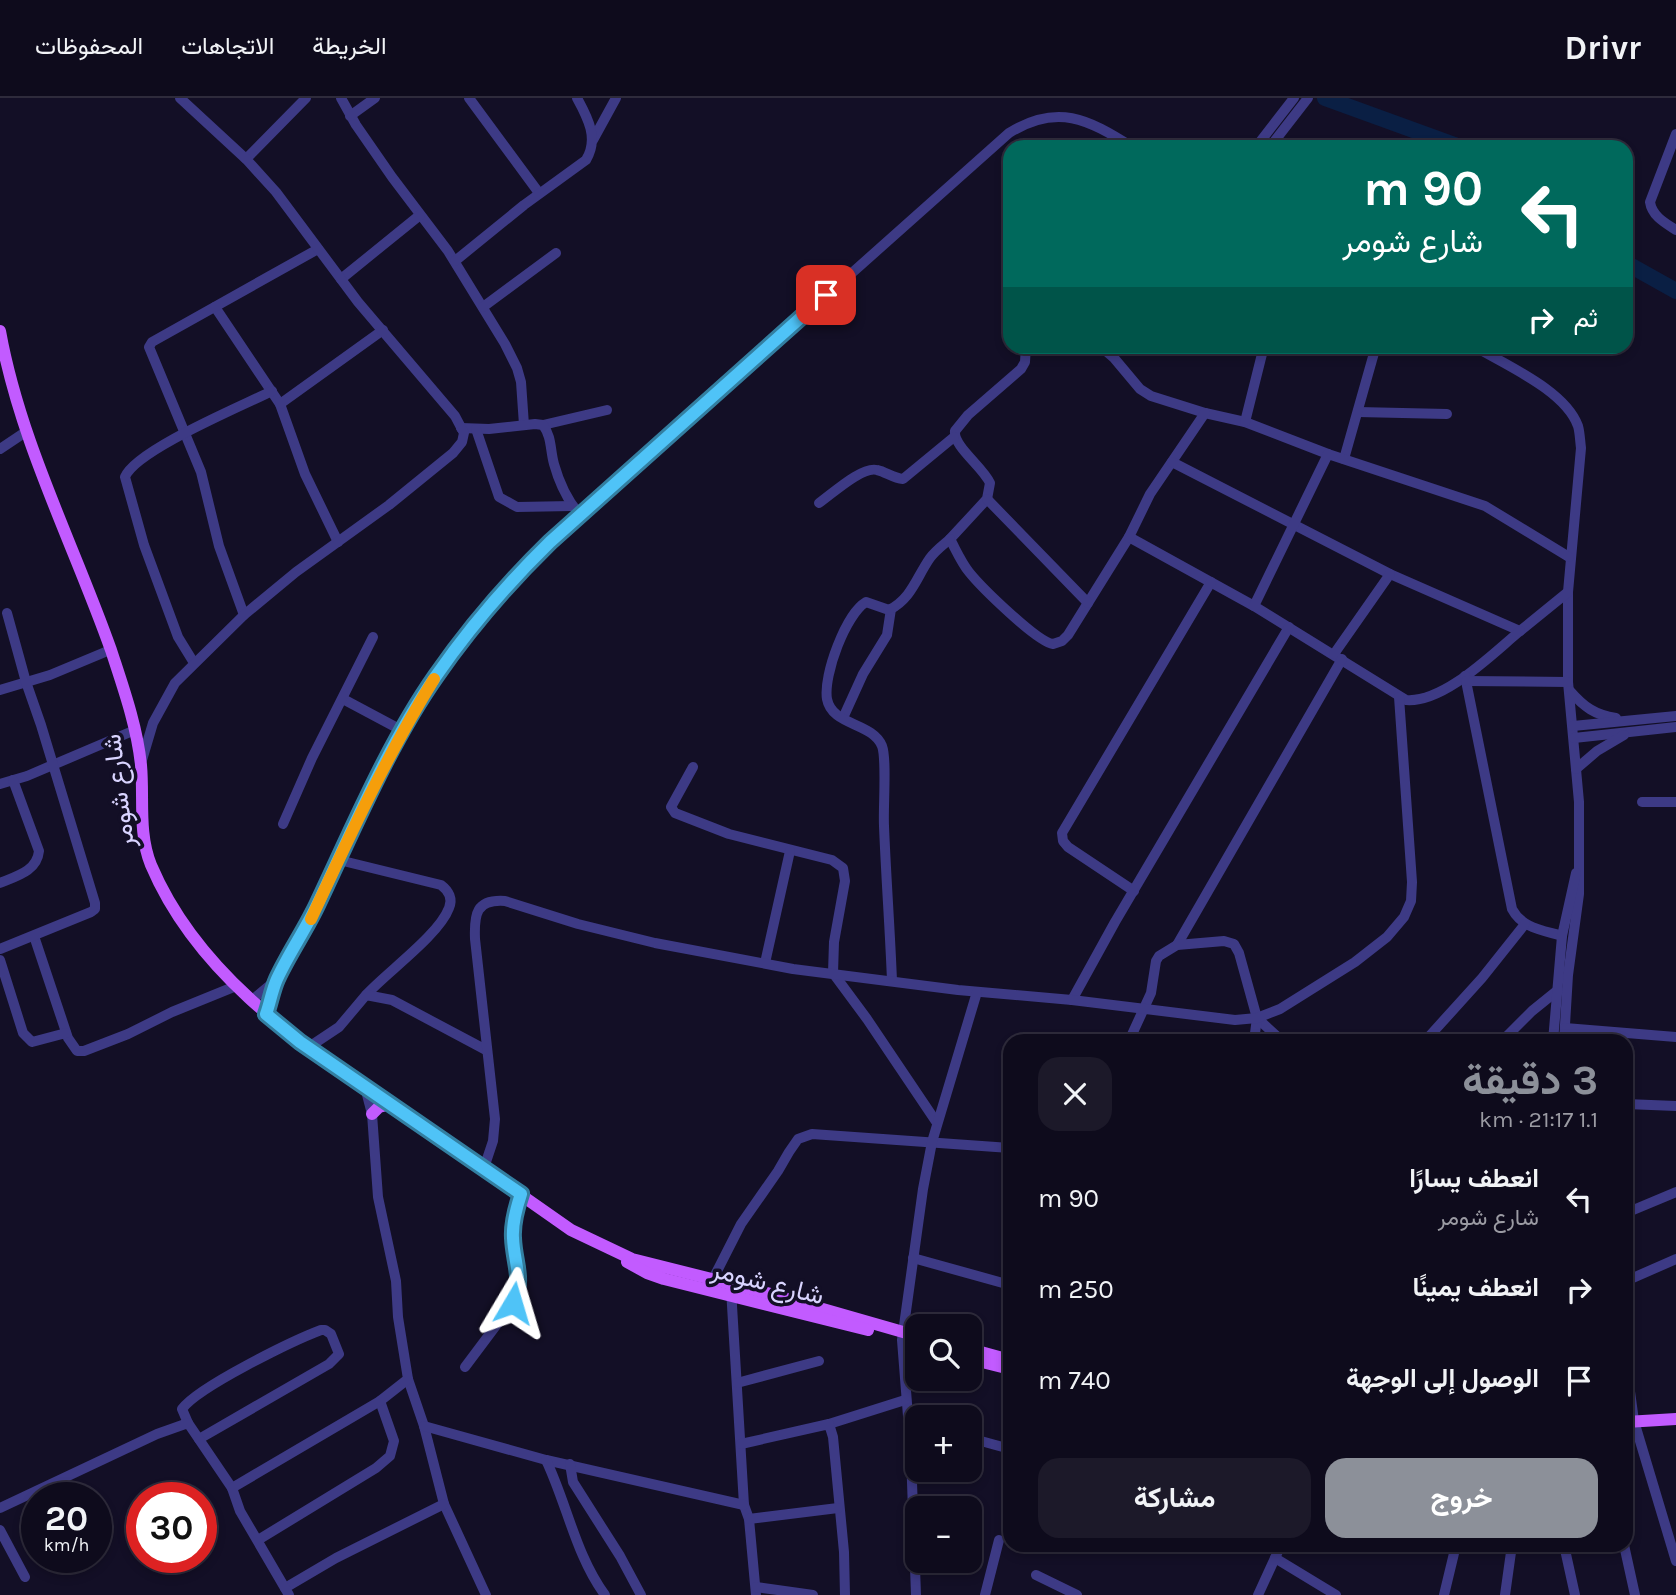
<!DOCTYPE html>
<html lang="ar">
<meta charset="utf-8">
<style>
:root{--surface:#0e0b1c;--page:#1c1929;--text:#f1f3f6;--muted:#9b9ba3;--line:#2e2b3b;--accent:#8c9099}
body{margin:0;font-family:Karla,Vazirmatn,sans-serif;background:var(--page);color:var(--text);direction:rtl;height:100vh;display:flex;flex-direction:column;font-size:26px;white-space:nowrap}
*{box-sizing:border-box;margin:0}
p{font-size:23px;color:var(--muted)}
.icon{flex:none;width:38px;height:38px;fill:none;stroke:currentColor;stroke-width:2;stroke-linecap:round;stroke-linejoin:round}
.map{position:relative;flex:1;overflow:hidden;direction:ltr}
.details{position:absolute;left:1003px;top:936px;width:630px;height:518px;display:flex;flex-direction:column;background:var(--surface);border-radius:21px;box-shadow:0 4px 10px #0003,0 0 0 2px var(--line);direction:rtl}
.details>*{flex:none}
.hud{position:absolute;left:1003px;top:42px;width:630px;height:214px;border-radius:21px;box-shadow:0 4px 10px #0003,0 0 0 2px var(--line);direction:rtl;background:#00695c;color:#fff;overflow:hidden}
.tools{position:absolute;left:905px;top:1216px;display:grid;gap:14px}
.tools a{display:grid;place-items:center;width:77px;height:77px;border-radius:14px;background:var(--surface);box-shadow:0 4px 10px #0003,0 0 0 2px var(--line);font-size:35px}
.speed{position:absolute;left:21px;top:1384px;display:flex;gap:14px;font-size:35px;font-weight:700;text-align:center}
.speed>*{display:grid;place-content:center;width:91px;height:91px;border-radius:50%;background:var(--surface);box-shadow:0 4px 10px #0003,0 0 0 2px var(--line);line-height:1}
.speed small{font-size:18px;font-weight:400}
.speed .limit{border:10px solid #d22;background:#fff;color:#111}
.pin{position:absolute;display:grid;place-items:center;width:60px;height:60px;color:#fff;margin:-30px;border-radius:14px;box-shadow:0 4px 10px #0006}
.me{position:absolute;width:77px;margin:-38px;rotate:7deg;stroke-linejoin:round;filter:drop-shadow(0 0 5px #0008)}
.turn{display:flex;align-items:center;gap:24px;height:147px;padding:0 35px;font-size:32px}
.turn .icon{width:91px;height:91px;stroke-width:2.5}
.turn b{display:block;font-size:49px;line-height:60px}
.then{display:flex;align-items:center;height:66px;padding:0 35px;background:#0003;gap:14px;font-size:26px}
.round{display:grid;place-items:center;flex:none;width:74px;height:74px;border-radius:21px;background:var(--page)}
.overview{display:flex;align-items:center;justify-content:space-between;height:119px;padding:0 35px}
h1{font-size:42px;font-weight:700;line-height:52px;color:var(--accent)}
.primary-button{display:flex;gap:14px;margin-top:auto;padding:14px 35px}
.primary-button a{flex:1;height:80px;border-radius:21px;background:var(--accent);color:#fff;font-size:28px;font-weight:700;line-height:80px;text-align:center}
.primary-button a+a{background:var(--page);color:var(--text)}
ul{padding:0;list-style:none}
li{display:flex;align-items:center;gap:21px;height:91px;padding:0 35px}
li div{flex:1}
li b{display:block;font-size:26px}
li em{font-style:normal}
header{display:flex;align-items:center;gap:42px;box-sizing:border-box;height:98px;padding:0 35px;background:var(--surface);border-bottom:2px solid var(--line)}
header strong{font-size:33px}
nav{display:flex;gap:38px;margin-inline-start:auto;font-size:24px}
.map>svg:first-child{display:block}
.lines{fill:none;stroke-linecap:round;stroke-linejoin:round}
.river{stroke:#0a1f44;stroke-width:16}
.minor{stroke:#3d3a85;stroke-width:10}
.major{stroke:#c25bff;stroke-width:12}
.route-casing{stroke:#337fa1;stroke-width:18}
.route{stroke:#4fc3f7;stroke-width:12}
.slow{stroke:#f59e0b;stroke-width:12}
.labels{text-anchor:middle;stroke-width:7;stroke-linejoin:round;paint-order:stroke}
.street-label{font-size:26px;fill:#d9d4ff;stroke:#130f26}
</style>
<header>
<strong>Drivr</strong>
<nav><a>الخريطة</a><a>الاتجاهات</a><a>المحفوظات</a></nav>
</header>
<div class="map">
<svg width="1676" height="1497" viewBox="0 0 1676 1497">
<rect width="100%" height="100%" fill="#130f26"/>
<g class="lines">
<g class="river">
<polyline points="1325,0 1460,49"/>
<polyline points="1626,165 1676,193"/>
</g>
<g class="minor">
<polyline points="341,0 356,27 392,79 448,153 505,246 517,270 521,284 524,327"/>
<polyline points="469,0 539,95"/>
<polyline points="350,18 375,0"/>
<path d="M1676 36 1650 104C1652 118 1665 125 1676 132"/>
<polyline points="593,42 616,0"/>
<polyline points="1256,49 1294,0"/>
<polyline points="1270,49 1308,0"/>
<polyline points="246,61 306,0"/>
<path d="M455 163 524 107 586 62C599 41 588 20 577 0"/>
<polyline points="341,181 420,117"/>
<polyline points="215,209 280,306 305,376 338,444"/>
<polyline points="483,209 556,155"/>
<path d="M1026 248 1025 264 1021 271 968 317 955 333C953 348 983 369 990 385L987 401 950 441C956 452 961 464 969 474 981 489 1037 544 1053 546L1062 543 1068 537 1129 439"/>
<polyline points="1100,248 1114,260 1140,291 1151,298 1205,315 1245,324 1328,356"/>
<path d="M1474 248C1505 267 1565 292 1578 328 1580 335 1580 343 1581 350L1568 494V584L1579 704V796L1568 877 1564 943"/>
<polyline points="280,306 383,232"/>
<polyline points="1358,314 1447,316"/>
<polyline points="1205,315 1150,396 1129,439 1254,508"/>
<polyline points="1245,324 1264,248"/>
<polyline points="543,327 607,312"/>
<path d="M461 330 489 331 535 326 543 327C552 339 550 352 554 366 559 384 568 403 580 417"/>
<polyline points="476,331 499,399 517,409 572,408"/>
<polyline points="0,351 27,333"/>
<polyline points="1344,361 1376,248"/>
<polyline points="1172,364 1390,476 1520,533 1568,494"/>
<polyline points="987,401 1088,505"/>
<path d="M819 405C832 396 862 368 877 372 886 374 893 380 903 381L954 339"/>
<polyline points="244,517 219,448 201,374 149,249 152,244 318,151"/>
<path d="M1520 533C1492 556 1444 605 1406 602L1254 508 1328 356 1485 408 1569 459"/>
<polyline points="1334,556 1390,476"/>
<path d="M194 565 178 539 144 447 125 379C136 352 242 308 272 293"/>
<path d="M1465 578 1512 811C1522 830 1542 832 1562 838"/>
<polyline points="1466,583 1568,584"/>
<polyline points="0,592 50,577 110,552"/>
<path d="M1570 593C1584 609 1595 617 1616 620"/>
<polyline points="343,601 403,633"/>
<polyline points="843,620 863,576 887,537 891,511"/>
<polyline points="1573,628 1676,618"/>
<polyline points="1574,640 1676,629"/>
<polyline points="142,662 153,625 175,585 244,517 296,474 389,407 453,355 462,344 464,335 455,318 358,204 276,94 246,61 180,0"/>
<polyline points="693,669 671,709 675,715 729,736 832,762 843,770 845,783 834,844 833,875 867,921 937,1025"/>
<polyline points="1576,671 1597,653 1624,637"/>
<polyline points="0,686 27,678 135,632"/>
<polyline points="1642,704 1676,704"/>
<polyline points="283,726 312,660 373,539"/>
<path d="M339 762 441 787C449 793 453 801 449 810 439 837 387 874 366 897"/>
<path d="M0 785C17 778 37 773 39 753L13 682"/>
<polyline points="1134,793 1068,749 1063,743 1062,735 1211,484"/>
<polyline points="34,838 68,940 77,953 84,953 128,936 172,914 236,888"/>
<polyline points="1177,847 1342,561"/>
<polyline points="0,851 91,814 95,811 95,805 41,627 26,584 7,515"/>
<polyline points="0,862 23,935 32,944 66,935"/>
<polyline points="765,865 790,753"/>
<path d="M892 883C890 831 886 779 884 728 883 710 887 661 882 648 872 624 832 628 827 601 823 577 846 516 866 504L889 512C912 500 916 480 930 460 935 453 943 447 950 441"/>
<polyline points="1072,902 1115,824 1289,529"/>
<polyline points="251,903 276,882"/>
<path d="M266 916C270 905 272 892 277 881 290 853 307 828 320 801 355 727 389 645 436 578 470 529 508 486 550 444L1009 35C1057 5 1088 21 1132 49"/>
<polyline points="1257,920 1282,943"/>
<polyline points="1565,930 1676,939"/>
<polyline points="1129,943 1151,895 1156,863 1159,858 1177,847 1224,843 1234,846 1239,855 1257,920 1254,943"/>
<polyline points="1425,943 1482,880 1525,826"/>
<polyline points="1502,943 1532,913 1558,892"/>
<polyline points="1553,943 1562,838 1576,775"/>
<polyline points="309,949 339,929 366,897 392,902 486,952"/>
<polyline points="1626,1006 1676,1008"/>
<path d="M484 1070 493 1043 495 1021 475 841C474 816 476 801 505 803L578 826 655 845 793 871 958 892 1072 902 1235 922 1257 920 1280 911 1355 864 1387 839 1404 819 1411 803 1412 784 1399 599"/>
<polyline points="1626,1115 1676,1094"/>
<polyline points="913,1160 1010,1187"/>
<polyline points="713,1181 741,1126 778,1073 789,1054 798,1041 812,1036 1010,1050"/>
<polyline points="1626,1183 1676,1161"/>
<polyline points="731,1191 744,1407 749,1421 756,1497"/>
<polyline points="1626,1264 1634,1323 1676,1463"/>
<polyline points="465,1269 513,1205 520,1191 513,1139 514,1115 521,1096"/>
<polyline points="408,1281 424,1328 444,1406 486,1497"/>
<polyline points="737,1285 819,1263"/>
<path d="M188 1325 182 1311C198 1289 292 1243 321 1232H325L331 1236 339 1256 329 1266 199 1341"/>
<polyline points="829,1326 905,1302"/>
<polyline points="424,1328 546,1362 744,1407"/>
<polyline points="970,1340 1010,1351"/>
<polyline points="741,1346 829,1326 833,1339 844,1454 845,1497"/>
<path d="M546 1362C567 1406 576 1458 605 1497"/>
<polyline points="570,1366 573,1384 620,1458 641,1497"/>
<polyline points="0,1410 157,1336 188,1325 232,1390"/>
<polyline points="749,1421 838,1410"/>
<polyline points="0,1432 25,1479"/>
<polyline points="258,1442 376,1370 390,1358 394,1343 380,1303"/>
<polyline points="1564,1447 1575,1497"/>
<polyline points="1624,1447 1635,1497"/>
<polyline points="1275,1460 1336,1497"/>
<polyline points="1036,1477 1077,1497"/>
<polyline points="756,1489 813,1497"/>
<polyline points="285,1490 336,1460 444,1406"/>
<polyline points="289,1497 240,1413 232,1390 380,1303 408,1281 398,1219 396,1183 378,1099 372,1016 365,989"/>
<polyline points="916,1497 911,1356 902,1242 923,1091 932,1044 977,894"/>
<polyline points="985,1497 999,1442"/>
<polyline points="1258,1497 1281,1447"/>
<polyline points="1444,1497 1456,1447"/>
<polyline points="1505,1497 1512,1447"/>
</g>
<g class="major">
<path d="M0 233C20 344 74 447 111 552 123 589 137 628 141 667 144 700 138 735 151 767 199 880 303 946 400 1013 457 1052 514 1092 571 1132L632 1161 767 1195 917 1238"/>
<polyline points="372,1016 379,1009 390,1006"/>
<polyline points="627,1164 647,1175 664,1181 868,1232"/>
<polyline points="970,1251 1010,1262"/>
<polyline points="970,1261 1010,1271"/>
<polyline points="1626,1324 1676,1321"/>
</g>
</g>
<g class="lines">
<defs>
<path id="route" d="M513 1205C524 1181 514 1165 513 1140 512 1125 516 1111 521 1096L300 944 266 916C270 905 272 892 277 881 289 855 306 831 318 805 353 731 389 645 436 578 470 529 508 485 550 444L826 197"/>
</defs>
<use href="#route" class="route-casing"/>
<use href="#route" class="route"/>
<path class="slow" d="M311 821C349 739 387 657 434 581"/>
</g>
<g class="labels">
<g class="street-label">
<text transform="translate(118 693) rotate(-97)" y="9">شارع شومر</text>
<text transform="translate(768 1184) rotate(14)" y="9">شارع شومر</text>
</g>
</g>
</svg>
<div class="tools">
<a><svg class="icon" aria-label="search" viewBox="0 0 24 24"><circle cx="10" cy="10" r="6"/><path d="M15 15l6 6"/></svg></a>
<a>+</a>
<a>−</a>
</div>
<div class="speed"><div>20<small>km/h</small></div><div class="limit">30</div></div>
<div class="pin" style="left:826px;top:197px;background:#d93025"><svg class="icon" aria-label="arrive" viewBox="0 0 24 24"><path d="M6 21V4h12l-3 4 3 4H6"/></svg></div>
<svg class="me" style="left:513px;top:1205px" viewBox="-20 -20 40 40"><path d="M0-17L14 15 0 8-14 15z" fill="#4fc3f7" stroke="#fff" stroke-width="4"/></svg>
<div class="hud">
<div class="turn"><svg class="icon" aria-label="left" viewBox="0 0 24 24"><path d="M17 20v-9H6M10 6l-5 5 5 5"/></svg><div><b>90 m</b>شارع شومر</div></div>
<div class="then">ثم<svg class="icon" aria-label="right" viewBox="0 0 24 24"><path d="M7 20v-9h11M14 6l5 5-5 5"/></svg></div>
</div>
<section class="details">
<div class="overview"><div><h1>3 دقيقة</h1><p>1.1 km · 21:17</p></div><a class="round"><svg class="icon" aria-label="close" viewBox="0 0 24 24"><path d="M6 6l12 12M18 6L6 18"/></svg></a></div>
<ul>
<li><svg class="icon" aria-label="left" viewBox="0 0 24 24"><path d="M17 20v-9H6M10 6l-5 5 5 5"/></svg><div><b>انعطف يسارًا</b><p>شارع شومر</p></div><em>90 m</em></li>
<li><svg class="icon" aria-label="right" viewBox="0 0 24 24"><path d="M7 20v-9h11M14 6l5 5-5 5"/></svg><div><b>انعطف يمينًا</b></div><em>250 m</em></li>
<li><svg class="icon" aria-label="arrive" viewBox="0 0 24 24"><path d="M6 21V4h12l-3 4 3 4H6"/></svg><div><b>الوصول إلى الوجهة</b></div><em>740 m</em></li>
</ul>
<div class="primary-button"><a>خروج</a><a>مشاركة</a></div>
</section>
</div>
